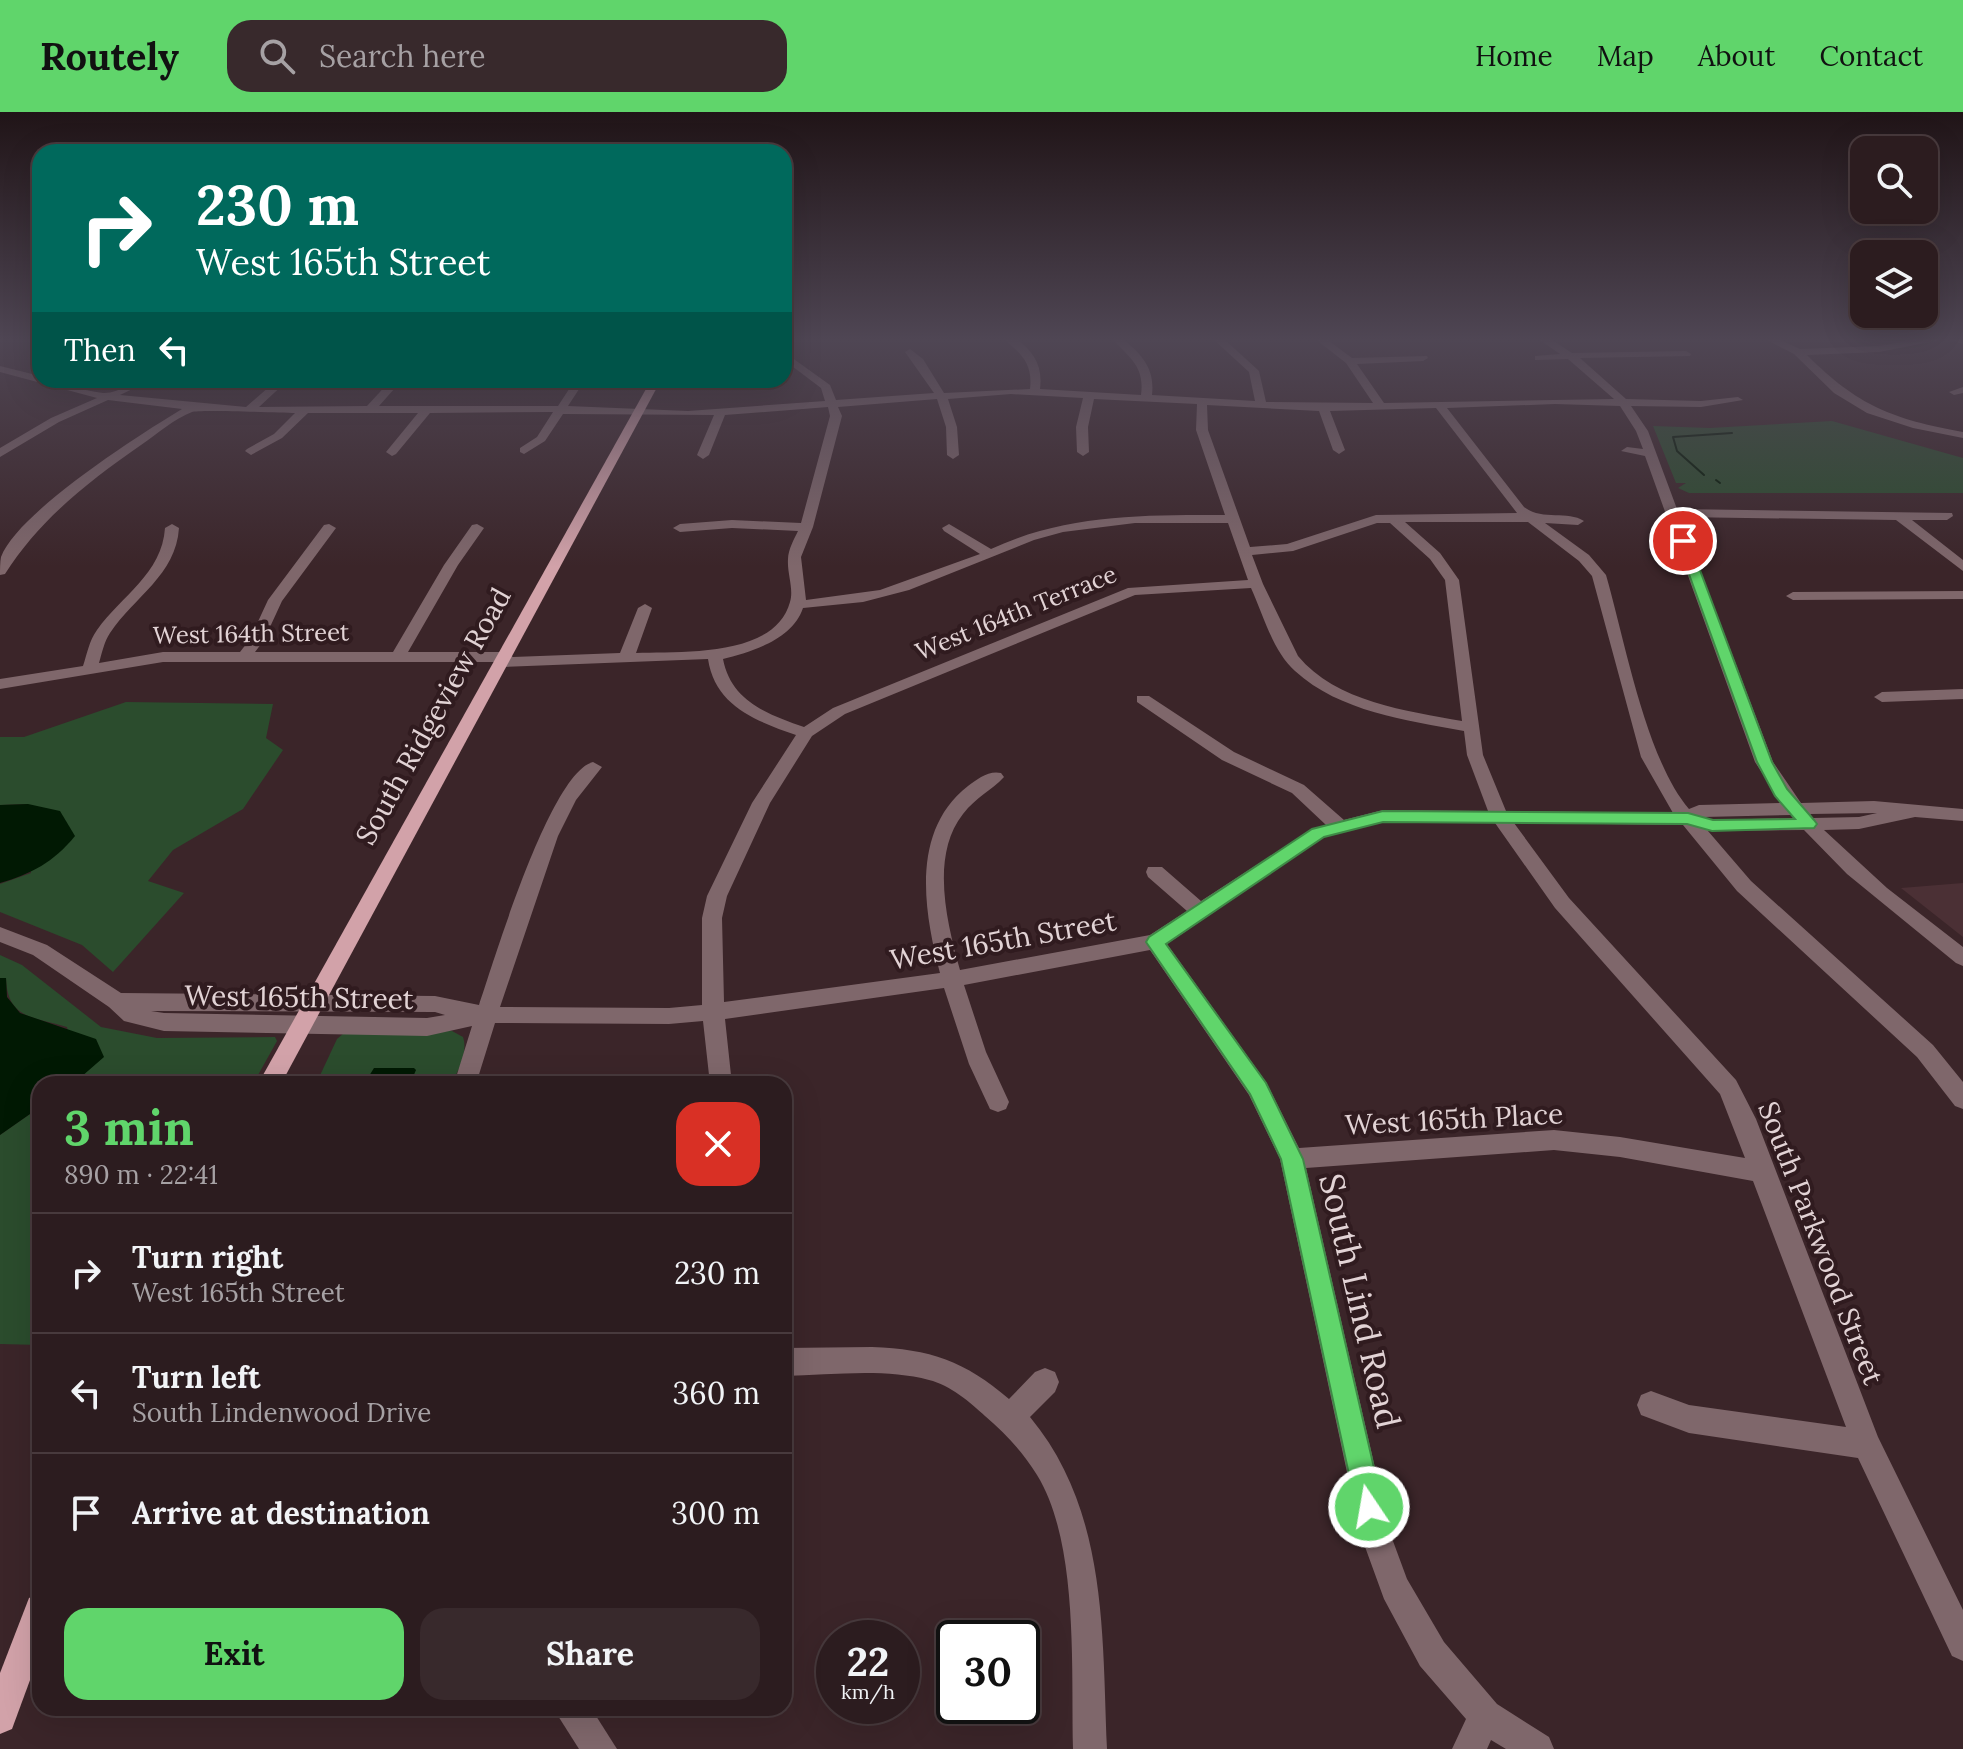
<!DOCTYPE html>
<meta charset="utf-8">
<style>
:root{--surface:#2c1c1f;--page:#38292c;--text:#f1f3f6;--muted:#a6a1a4;--line:#483a3d;--accent:#60d56b}
body{margin:0;font-family:Lora,serif;background:var(--page);color:var(--text);height:100vh;display:flex;flex-direction:column;font-size:30px;white-space:nowrap}
*{box-sizing:border-box;margin:0}
p{font-size:26px;color:var(--muted)}
.icon{flex:none;width:44px;height:44px;fill:none;stroke:currentColor;stroke-width:2;stroke-linecap:round;stroke-linejoin:round}
.map{position:relative;flex:1;overflow:hidden}
.details{position:absolute;left:32px;top:964px;width:760px;height:640px;display:flex;flex-direction:column;background:var(--surface);border-radius:24px;box-shadow:0 8px 32px #0002,0 0 0 2px var(--line)}
.details>*{flex:none}
.top-card{position:absolute;left:32px;top:32px;width:760px;height:244px;border-radius:24px;box-shadow:0 8px 32px #0002,0 0 0 2px var(--line);background:#00695c;color:#fff;overflow:hidden}
.controls{position:absolute;left:1850px;top:24px;display:grid;gap:16px}
.controls a{display:grid;place-items:center;width:88px;height:88px;border-radius:16px;background:var(--surface);box-shadow:0 8px 32px #0002,0 0 0 2px var(--line);font-size:40px}
.speed{position:absolute;left:816px;top:1508px;display:flex;gap:16px;font-size:40px;font-weight:700;text-align:center}
.speed>*{display:grid;place-content:center;width:104px;height:104px;border-radius:50%;background:var(--surface);box-shadow:0 8px 32px #0002,0 0 0 2px var(--line);line-height:1}
.speed small{font-size:20px;font-weight:400}
.speed .limit{border:4px solid #111;border-radius:12px;background:#fff;color:#111}
.pin{position:absolute;display:grid;place-items:center;width:68px;height:68px;color:#fff;margin:-34px;border:4px solid #fff;border-radius:50%;box-shadow:0 2px 8px #0007}
.me{position:absolute;width:88px;margin:-44px;rotate:348deg;stroke-linejoin:round;filter:drop-shadow(0 0 6px #0008)}
.turn{display:flex;align-items:center;gap:28px;height:168px;padding:0 32px;font-size:36px}
.turn .icon{width:104px;height:104px;stroke-width:2.5}
.turn b{display:block;font-size:56px;line-height:68px}
.then{display:flex;align-items:center;height:76px;padding:0 32px;background:#0003;gap:16px;font-size:30px}
.round{display:grid;place-items:center;flex:none;width:84px;height:84px;border-radius:24px;background:var(--page)}
.summary{display:flex;align-items:center;justify-content:space-between;height:136px;padding:0 32px}
h1{font-size:48px;font-weight:700;line-height:60px;color:var(--accent)}
.button{display:flex;gap:16px;margin-top:auto;padding:16px 32px}
.button a{flex:1;height:92px;border-radius:24px;background:var(--accent);color:#111;font-size:32px;font-weight:700;line-height:92px;text-align:center}
.button a+a{background:var(--page);color:var(--text)}
ul{padding:0;list-style:none}
li{display:flex;align-items:center;gap:24px;height:120px;padding:0 32px;border-top:2px solid var(--line)}
li div{flex:1}
li b{display:block;font-size:30px}
li em{font-style:normal}
header{display:flex;align-items:center;gap:48px;box-sizing:border-box;height:112px;padding:0 40px;background:var(--accent);color:#111}
header strong{font-size:38px}
nav{display:flex;gap:44px;margin-inline-start:auto;font-size:28px}
.search{width:560px;height:72px;background:var(--page);display:flex;align-items:center;gap:20px;box-sizing:border-box;padding:0 28px;border-radius:24px;color:var(--muted);font-size:30px}
.map>svg:first-child{display:block}
.built{fill:#4b3035}
.green{fill:#2b4c2d}
.water{fill:#011903}
.lines{fill:none;stroke-linecap:round;stroke-linejoin:round}
.stream{stroke:#011903;stroke-width:2}
.minor{fill:#7f676b;fill-rule:evenodd}
.major{fill:#d2a2a9;fill-rule:evenodd}
.route{fill:#60d56b;stroke:#3e8a46;stroke-width:2}
.labels{text-anchor:middle;stroke-width:8;stroke-linejoin:round;paint-order:stroke}
.far-street-label{font-size:24px;fill:#e2d3d5;stroke:#301b1f}
.street-label{font-size:28px;fill:#e2d3d5;stroke:#301b1f}
.near-street-label{font-size:34px;fill:#e2d3d5;stroke:#301b1f}
</style>
<header>
<strong>Routely</strong>
<div class="search"><svg class="icon" aria-label="search" viewBox="0 0 24 24"><circle cx="10" cy="10" r="6"/><path d="M15 15l6 6"/></svg>Search here</div>
<nav><a>Home</a><a>Map</a><a>About</a><a>Contact</a></nav>
</header>
<div class="map">
<svg width="1963" height="1637" viewBox="0 0 1963 1637">
<rect width="100%" height="100%" fill="#3b2529"/>
<polygon class="built" points="1963,771 1963,825 1901,776"/>
<g class="green">
<polygon points="1832,309 1963,346 1963,381 1689,381 1678,376 1686,371 1676,371 1653,314 1710,316"/>
<polygon points="126,590 273,592 266,626 283,638 243,697 173,738 148,769 184,781 113,860 82,833 0,800 0,772 31,761 28,692 0,693 0,625 24,625"/>
<path d="M0 843 22 853 101 915 157 926 275 925 277 929 253 972H73L79 968 67 915C34 905 7 907 6 866H0Z"/>
<path d="M452 919 463 925C468 939 459 960 450 972H316L337 927 344 921Z"/>
<polygon points="40,995 40,1233 0,1232 0,1023"/>
</g>
<g class="water">
<path d="M28 692 60 699 75 724C54 750 31 762 0 771V693Z"/>
<polygon points="0,866 6,866 7,885 20,901 96,927 104,945 73,972 40,972 40,995 0,1023"/>
<polygon points="374,956 414,956 416,958 410,972 364,972"/>
</g>
<g class="lines">
<g class="stream">
<polyline points="1704,363 1677,339 1673,325 1732,321"/>
<polyline points="1716,368 1720,371"/>
</g>
<g class="minor">
<path d="M1003 226H1015C1034 239 1043 254 1040 277L1141 283C1145 254 1129 245 1111 226H1122C1142 243 1155 256 1152 283L1255 289 1249 260 1212 226H1223L1259 259 1266 290 1373 291 1346 251 1314 226H1325L1352 246 1427 244 1428 246 1423 249 1357 252 1384 291 1614 287 1568 247 1535 248V244L1560 242 1537 226H1549L1572 241 1686 239 1691 242 1690 244 1580 246 1626 287 1701 289 1738 285 1743 288 1701 295 1631 294 1648 319 1677 397 1952 401 1953 404 1947 408H1912L1963 448V459L1896 408 1680 405 1773 650 1801 691 1874 689 1963 697V709L1915 705 1859 717 1824 718 1887 776 1963 835V854L1956 851 1847 762 1804 718 1708 719 1751 769 1933 933 1963 970V997L1955 994 1917 945 1737 779 1683 713 1514 711 1569 786 1736 968 1756 1007 1878 1325 1963 1498V1549L1952 1544 1858 1346 1689 1321 1641 1303 1637 1293 1641 1283 1651 1279 1689 1293 1846 1315 1753 1069 1620 1045 1554 1038 1306 1056 1390 1421 1407 1467 1444 1530 1497 1592 1549 1625 1554 1637H1506L1491 1628 1487 1637H1452L1466 1607 1420 1554 1384 1487 1360 1421 1280 1047 1249 983 1150 838 964 873 986 940 1009 990 1006 997 998 1000 990 997 969 952 944 876 725 907 731 963 735 972H713L709 963 703 909 669 912 495 911 476 972H454L472 914 427 924 164 919 124 909 109 895 33 843 0 830V815L47 833 121 881 435 884 479 893C494 849 550 661 593 650L602 655 576 688 558 724 500 895 669 896 702 893V806L707 784 752 691 796 623C756 609 715 594 708 547L502 555 495 550H163L0 577V567L83 554C87 542 89 529 97 518 121 484 162 462 165 416L172 412 179 416C176 463 134 485 110 521 104 530 102 541 99 551L163 540H240L250 527 268 488 324 413 329 412 336 416 282 489 264 528 255 540H393L444 453 472 413 477 412 484 416 458 453 408 540H505L513 545 620 541 638 496 645 492 652 496 636 541C681 539 775 546 790 490 794 477 787 462 788 447 788 438 794 427 798 419L732 416 680 420 673 416 680 412 732 408 801 411 830 304 828 295 725 303 709 343 703 347 697 343 714 303 563 302 545 329 524 342 520 340V336L537 325 553 300 430 301 396 342 392 344 386 340 418 301H308L282 326 251 343 245 339 247 337 274 322 295 301C281 301 198 297 192 300 174 307 157 322 141 333 88 370 40 407 5 462L0 463C0 457 0 450 1 445 18 400 139 323 182 297L108 288 59 310 0 345V336L51 306 97 286 0 260V254L40 264V268C62 268 81 279 103 281 118 282 134 268 151 268L120 283 246 295 277 268H288L259 295 367 294 391 268H402L379 294H558L575 268H585L568 294 688 299 825 289 821 276 784 248V240L830 273 836 288 934 281 905 240 910 237 923 247 944 281 1030 277C1033 251 1021 242 1003 226ZM1011 282 1083 286 1076 315 1077 340 1083 344 1089 340 1088 315 1094 287 1197 292 1196 318 1225 403C1144 403 1066 402 991 437L949 412 942 416 944 419 980 442 880 478 806 488 801 445 813 415 842 304 838 295 937 287 946 315 947 343 953 347 959 343 957 315 948 287ZM1555 292 1620 294 1636 319 1643 337 1627 335 1621 339 1645 344 1755 650 1782 691 1699 693 1689 697C1646 647 1625 529 1606 463L1589 443 1545 411 1578 413 1584 409C1567 398 1542 409 1524 395L1447 296ZM1207 293 1319 299 1333 338 1339 342 1345 338 1330 299 1436 296 1517 401 1376 403 1287 432 1250 435 1208 318ZM1405 410H1528L1579 449 1592 464 1641 645 1673 701 1506 699 1483 643 1459 468 1440 441ZM1135 411H1228L1248 468 1128 476 833 596 804 615C767 602 731 589 723 547 752 540 793 527 803 496L863 490 909 478 1034 428 1063 420ZM1377 411H1390L1430 447 1445 468 1462 609C1407 599 1336 590 1298 544L1263 472 1252 443 1293 439ZM1251 476C1263 502 1273 540 1295 559 1340 600 1406 608 1464 619L1467 643 1488 699 1383 698 1344 708 1304 673 1234 640 1149 584H1137V590L1222 648 1292 681 1326 713 1312 717 1201 789 1162 755H1148L1146 760 1148 765 1187 799 1150 823 960 858C947 811 930 744 963 702 976 685 992 678 1004 665L1001 661C989 658 977 667 968 674 910 719 924 800 940 861L724 890 722 806 727 784 770 691 812 624 845 602 1135 483ZM1877 701 1859 705 1813 706 1810 702ZM1791 703 1794 706 1712 708 1703 705ZM1383 710 1495 711 1555 796 1720 982 1745 1046 1620 1025 1554 1018 1299 1036 1266 970 1167 832 1324 725ZM151 899 435 900 445 903 427 906 164 901Z"/>
<path d="M1763 226H1776L1800 237 1879 234 1925 226H1963V232L1946 227 1879 240 1807 243C1858 294 1892 307 1963 320V326L1913 316 1867 301 1834 281 1794 242Z"/>
<polygon points="1963,275 1963,281 1954,283 1949,280"/>
<polygon points="1963,479 1963,487 1793,488 1786,484 1793,480"/>
<polygon points="1963,577 1963,587 1882,590 1874,585 1882,580"/>
<path d="M872 1235C930 1237 965 1249 1009 1287L1035 1260 1045 1256 1055 1260 1059 1270 1055 1280 1030 1305C1108 1399 1102 1522 1107 1637H1073C1071 1558 1079 1431 1037 1363 1022 1339 1006 1322 985 1304 970 1290 950 1273 929 1268 884 1256 831 1263 784 1264V1236Z"/>
<polygon points="553,1596 591,1596 617,1637 579,1637"/>
</g>
<g class="major">
<polygon points="651,268 661,268 281,972 258,972"/>
<polygon points="40,1481 40,1541 12,1617 0,1622 0,1561 29,1486"/>
</g>
</g>
<linearGradient id="sky" x2="0" y2="1"><stop stop-color="#201417"/><stop offset="0.5" stop-color="#4f4654"/><stop offset="1" stop-color="#4f4654" stop-opacity="0"/></linearGradient>
<rect width="1963" height="455" fill="url(#sky)"/>
<polygon class="route" points="1683,425 1689,429 1772,650 1787,677 1814,708 1817,712 1814,716 1712,719 1687,712 1383,710 1324,725 1166,832 1266,971 1303,1047 1383,1395 1379,1404 1369,1408 1360,1404 1356,1395 1281,1047 1250,982 1146,830 1149,825 1312,717 1383,699 1688,701 1713,708 1795,707 1775,684 1757,650 1677,429"/>
<g class="labels">
<g class="far-street-label">
<text transform="translate(1016 501) rotate(-22)" y="8">West 164th Terrace</text>
<text transform="translate(251 522) rotate(-1)" y="8">West 164th Street</text>
</g>
<g class="street-label">
<text transform="translate(433 604) rotate(-61)" y="10">South Ridgeview Road</text>
<text transform="translate(1003 828) rotate(-10)" y="10">West 165th Street</text>
<text transform="translate(299 885) rotate(1)" y="10">West 165th Street</text>
<text transform="translate(1454 1007) rotate(-3)" y="10">West 165th Place</text>
<text transform="translate(1821 1131) rotate(69)" y="10">South Parkwood Street</text>
</g>
<g class="near-street-label">
<text transform="translate(1360 1189) rotate(77)" y="12">South Lind Road</text>
</g>
</g>
</svg>
<div class="controls">
<a><svg class="icon" aria-label="search" viewBox="0 0 24 24"><circle cx="10" cy="10" r="6"/><path d="M15 15l6 6"/></svg></a>
<a><svg class="icon" aria-label="layers" viewBox="0 0 24 24"><path d="M12 4l9 5-9 5-9-5zM3 14l9 5 9-5"/></svg></a>
</div>
<div class="speed"><div>22<small>km/h</small></div><div class="limit">30</div></div>
<div class="pin" style="left:1683px;top:429px;background:#d93025"><svg class="icon" aria-label="arrive" viewBox="0 0 24 24"><path d="M6 21V4h12l-3 4 3 4H6"/></svg></div>
<svg class="me" style="left:1369px;top:1395px" viewBox="-20 -20 40 40"><circle r="17" fill="#60d56b" stroke="#fff" stroke-width="3"/><path d="M0-11L8 9 0 5-8 9z" fill="#fff"/></svg>
<div class="top-card">
<div class="turn"><svg class="icon" aria-label="right" viewBox="0 0 24 24"><path d="M7 20v-9h11M14 6l5 5-5 5"/></svg><div><b>230 m</b>West 165th Street</div></div>
<div class="then">Then<svg class="icon" aria-label="left" viewBox="0 0 24 24"><path d="M17 20v-9H6M10 6l-5 5 5 5"/></svg></div>
</div>
<section class="details">
<div class="summary"><div><h1>3 min</h1><p>890 m · 22:41</p></div><a class="round" style="background:#d93025;color:#fff"><svg class="icon" aria-label="close" viewBox="0 0 24 24"><path d="M6 6l12 12M18 6L6 18"/></svg></a></div>
<ul>
<li><svg class="icon" aria-label="right" viewBox="0 0 24 24"><path d="M7 20v-9h11M14 6l5 5-5 5"/></svg><div><b>Turn right</b><p>West 165th Street</p></div><em>230 m</em></li>
<li><svg class="icon" aria-label="left" viewBox="0 0 24 24"><path d="M17 20v-9H6M10 6l-5 5 5 5"/></svg><div><b>Turn left</b><p>South Lindenwood Drive</p></div><em>360 m</em></li>
<li><svg class="icon" aria-label="arrive" viewBox="0 0 24 24"><path d="M6 21V4h12l-3 4 3 4H6"/></svg><div><b>Arrive at destination</b></div><em>300 m</em></li>
</ul>
<div class="button"><a>Exit</a><a>Share</a></div>
</section>
</div>
